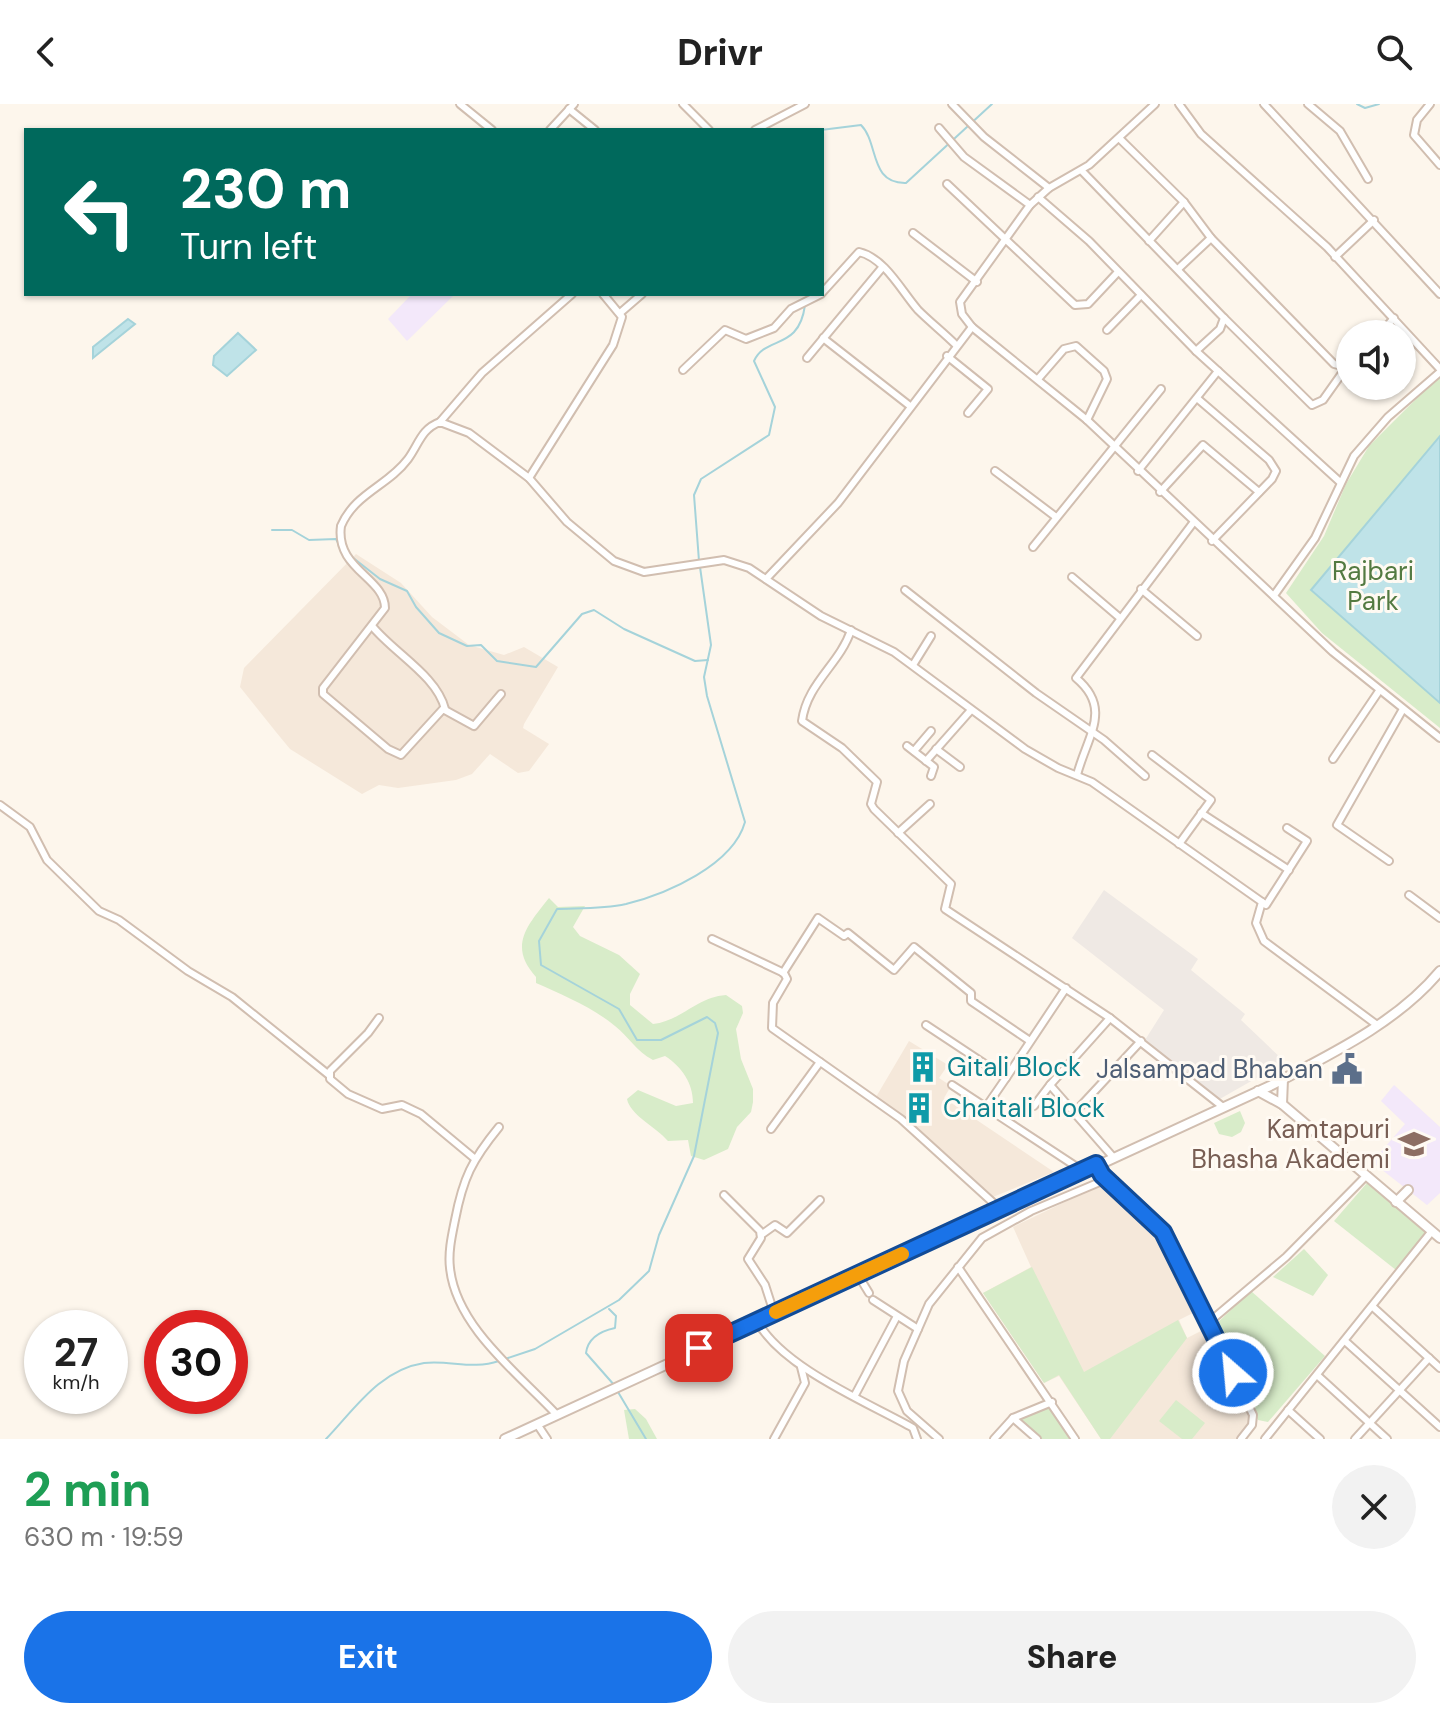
<!DOCTYPE html>
<meta charset="utf-8">
<style>
:root{--surface:#fff;--page:#f2f2f2;--text:#222;--muted:#767676;--accent:#1a73e8}
body{margin:0;font-family:"DM Sans",sans-serif;background:var(--page);color:var(--text);height:100vh;display:flex;flex-direction:column;font-size:30px;white-space:nowrap}
*{box-sizing:border-box;margin:0}
p{font-size:26px;color:var(--muted)}
.icon{flex:none;width:44px;height:44px;fill:none;stroke:currentColor;stroke-width:2;stroke-linecap:round;stroke-linejoin:round}
.map{position:relative;height:1335px;overflow:hidden}
.side{display:flex;flex-direction:column;background:var(--surface);flex:1}
.side>*{flex:none}
.guide{position:absolute;left:24px;top:24px;width:800px;height:168px;border-radius:0px;box-shadow:0 2px 6px #0004;background:#00695c;color:#fff;overflow:hidden}
.controls{position:absolute;left:1336px;top:216px;display:grid;gap:16px}
.controls a{display:grid;place-items:center;width:80px;height:80px;border-radius:50%;background:var(--surface);box-shadow:0 2px 6px #0004;font-size:40px}
.speed{position:absolute;left:24px;top:1206px;display:flex;gap:16px;font-size:40px;font-weight:700;text-align:center}
.speed>*{display:grid;place-content:center;width:104px;height:104px;border-radius:50%;background:var(--surface);box-shadow:0 2px 6px #0004;line-height:1}
.speed small{font-size:20px;font-weight:400}
.speed .limit{border:12px solid #d22;background:#fff;color:#111}
.pin{position:absolute;display:grid;place-items:center;width:68px;height:68px;color:#fff;margin:-34px;border-radius:16px;box-shadow:0 4px 12px #0006}
.me{position:absolute;width:88px;margin:-44px;rotate:333deg;stroke-linejoin:round;filter:drop-shadow(0 0 6px #0008)}
.turn{display:flex;align-items:center;gap:28px;height:168px;padding:0 24px;font-size:36px}
.turn .icon{width:104px;height:104px;stroke-width:2.5}
.turn b{display:block;font-size:56px;line-height:68px}
.round{display:grid;place-items:center;flex:none;width:84px;height:84px;border-radius:42px;background:var(--page)}
.summary{display:flex;align-items:center;justify-content:space-between;height:136px;padding:0 24px}
h1{font-size:48px;font-weight:800;line-height:60px;color:#1e9e55}
.action{display:flex;gap:16px;margin-top:auto;padding:16px 24px}
.action a{flex:1;height:92px;border-radius:48px;background:var(--accent);color:#fff;font-size:32px;font-weight:800;line-height:92px;text-align:center}
.action a+a{background:var(--page);color:var(--text)}
header{display:flex;justify-content:space-between;align-items:center;height:104px;padding:0 24px;background:var(--surface);font-size:36px;font-weight:800}
.map>svg:first-child{display:block}
.residential{fill:#f5e8da}
.industrial{fill:#efe9e4}
.education{fill:#f3e8fa}
.green{fill:#d8ecc9}
.water{fill:#bfe3e8;stroke:#a5d3da;stroke-width:2}
.lines{fill:none;stroke-linecap:round;stroke-linejoin:round}
.stream{stroke:#a5d3da;stroke-width:2}
.minor-casing{stroke:#d1beb0;stroke-width:10}
.tertiary-casing{stroke:#d1beb0;stroke-width:12}
.minor{stroke:#fff;stroke-width:6}
.tertiary{stroke:#fff;stroke-width:8}
.route-casing{stroke:#114b97;stroke-width:20}
.route{stroke:#1a73e8;stroke-width:14}
.slow{stroke:#f59e0b;stroke-width:14}
.labels{text-anchor:middle;stroke-width:6;stroke-linejoin:round;paint-order:stroke}
.park-label{font-size:26px;fill:#537a41;stroke:#fffaf3}
.culture-label{font-size:26px;fill:#0d838f;stroke:#fffaf3;text-anchor:start}
.service-label{font-size:26px;fill:#4e5e75;stroke:#fffaf3;text-anchor:end}
.education-label{font-size:26px;fill:#785e54;stroke:#fffaf3;text-anchor:end}
</style>
<header><svg class="icon" aria-label="back" viewBox="0 0 24 24"><path d="M15 5l-7 7 7 7"/></svg>Drivr<svg class="icon" aria-label="search" viewBox="0 0 24 24"><circle cx="10" cy="10" r="6"/><path d="M15 15l6 6"/></svg></header>
<div class="map">
<svg width="1440" height="1335" viewBox="0 0 1440 1335">
<rect width="100%" height="100%" fill="#fdf6ec"/>
<g class="residential">
<polygon points="356,450 401,479 432,513 469,541 504,551 524,543 558,563 524,620 523,624 549,640 529,667 518,669 490,650 472,670 456,676 398,684 379,681 362,690 290,645 276,628 240,583 244,564"/>
<polygon points="909,937 948,961 939,974 951,982 944,994 1054,1068 993,1093 876,993"/>
<polygon points="1100,1081 1112,1083 1161,1131 1199,1206 1179,1216 1187,1234 1207,1224 1250,1308 1249,1318 1236,1335 1101,1335 1059,1272 1044,1279 983,1189 1031,1163 1013,1123"/>
</g>
<polygon class="industrial" points="1104,786 1198,855 1191,866 1245,910 1241,916 1285,958 1218,996 1145,936 1164,906 1072,834"/>
<g class="education">
<polygon points="412,190 455,190 407,237 388,215"/>
<polygon points="1394,981 1440,1023 1440,1089 1427,1101 1372,1058 1405,1020 1381,997"/>
</g>
<g class="green">
<polygon points="1440,271 1440,624 1322,529 1286,489 1324,432 1346,380 1369,342"/>
<path d="M549 794 558 803 585 802 573 823 580 832 619 851 640 870 630 890V901L653 920C681 917 697 893 726 891L742 902 743 909 736 925 741 955 753 985V998L751 1008 737 1023 728 1045 704 1056 691 1052 688 1036 668 1037C656 1023 630 1011 627 995L638 986 676 1002 693 999C693 979 682 963 665 952L653 956C636 947 629 933 615 922 592 903 563 891 536 879V873C508 842 527 822 549 794Z"/>
<polygon points="1240,1007 1245,1019 1241,1028 1232,1033 1219,1030 1214,1019"/>
<polygon points="1367,1079 1428,1127 1396,1166 1334,1117"/>
<polygon points="1304,1145 1328,1171 1313,1192 1273,1173"/>
<polygon points="1032,1163 1084,1268 1178,1216 1187,1234 1110,1335 1101,1335 1059,1271 1044,1279 983,1189"/>
<polygon points="1251,1187 1325,1252 1268,1318 1258,1316 1215,1225 1215,1221"/>
<polygon points="1176,1296 1205,1319 1192,1335 1182,1335 1159,1317"/>
<polygon points="1052,1298 1075,1335 1037,1335 1013,1314"/>
<polygon points="635,1305 646,1315 657,1335 629,1335 624,1306"/>
</g>
<g class="water">
<polygon points="128,215 135,220 93,254 93,243"/>
<polygon points="238,229 256,246 227,272 213,261 214,252"/>
<polygon points="1440,332 1440,599 1311,486"/>
</g>
<g class="lines">
<g class="stream">
<polyline points="1357,0 1365,4 1379,0"/>
<path d="M821 26 861 21C879 39 869 80 906 79L992 0"/>
<polyline points="272,426 292,426 309,436 336,435 346,454"/>
<polyline points="352,453 380,475 407,487 416,503 439,529 467,542 481,541 497,557 536,563 582,510 594,506 624,525 695,557 708,556"/>
<path d="M699 457 694 391 701 375 769 331 775 303 754 257C766 231 799 247 805 201"/>
<path d="M609 1205 616 1212 615 1224C601 1227 588 1233 586 1249L615 1282"/>
<path d="M505 1255 535 1245 619 1196 649 1167 659 1131 694 1052 718 929 715 919 707 913 661 936H637L619 905 541 861 539 837 557 805C580 804 603 805 626 800 667 790 733 761 745 718L707 592 704 573 711 541 700 463"/>
<polyline points="618,1288 646,1335"/>
<path d="M326 1335C354 1306 379 1266 424 1259 450 1256 473 1266 499 1257"/>
</g>
<defs>
<g id="minor">
<polyline points="460,0 492,26"/>
<polyline points="683,0 709,26"/>
<polyline points="952,0 984,33 1049,84"/>
<polyline points="1155,0 1089,61 1049,84 1030,101 960,198 962,210 972,223 1087,316 1333,548 1440,634"/>
<polyline points="1179,0 1201,30 1327,143 1440,265"/>
<polyline points="1264,0 1440,190"/>
<polyline points="1308,0 1340,27 1368,75"/>
<polyline points="1430,0 1417,16 1414,31 1440,61"/>
<polyline points="569,5 595,26"/>
<polyline points="939,24 964,53 1030,101"/>
<polyline points="550,26 574,0"/>
<polyline points="755,26 805,0"/>
<polyline points="1120,35 1184,98 1211,134 1334,260 1350,264"/>
<polyline points="1082,67 1224,214 1220,225 1196,247"/>
<polyline points="947,80 1075,201 1088,200 1118,168"/>
<polyline points="1038,93 1089,137 1196,247 1340,378"/>
<polyline points="913,129 977,178"/>
<polyline points="1149,137 1184,98"/>
<polyline points="1335,153 1374,116"/>
<polyline points="1178,165 1211,134"/>
<polyline points="620,209 642,190"/>
<polyline points="1224,214 1312,301 1323,296 1345,265"/>
<polyline points="1107,226 1141,191"/>
<polyline points="1380,230 1394,214"/>
<polyline points="823,234 910,302"/>
<polyline points="947,252 988,285 968,309"/>
<polyline points="807,254 881,165"/>
<path d="M683 266 725 226 746 235 774 224 791 205 821 190 859 148C885 154 902 188 918 206 930 218 944 229 956 241"/>
<polyline points="1038,275 1064,245 1076,242 1104,267 1107,275 1087,316"/>
<polyline points="1198,295 1269,356 1276,367 1272,375 1212,437"/>
<polyline points="440,318 482,269 572,190"/>
<polyline points="995,367 1056,413"/>
<polyline points="1138,367 1218,267"/>
<polyline points="529,374 613,241 622,213 603,190"/>
<polyline points="1160,388 1203,341 1259,388"/>
<polyline points="1033,443 1161,285"/>
<polyline points="1072,473 1120,514"/>
<polyline points="766,475 838,399 972,223"/>
<polyline points="1141,485 1197,532"/>
<polyline points="905,486 1036,589 1104,636 1145,672"/>
<polyline points="1275,490 1315,434 1354,352 1388,313 1440,268"/>
<path d="M372 522C394 549 437 572 445 605"/>
<path d="M851 526C840 560 807 579 802 617L842 644 877 678 871 700 874 705 951 780 945 805 1110 914 1223 1003"/>
<polyline points="913,561 931,532"/>
<path d="M501 590 474 622 443 605 401 651 388 645 323 590V584L385 504C385 474 335 465 341 422 355 389 388 382 408 355 419 340 421 325 440 318L469 329 529 374 567 418 614 457 644 468 724 456 749 464 821 512 894 548 1025 645 1058 664 1092 678 1262 798 1256 819 1264 837 1377 921"/>
<polyline points="907,642 934,663 931,672"/>
<polyline points="936,645 960,663"/>
<polyline points="914,647 931,627"/>
<polyline points="1152,651 1211,696 1179,740"/>
<polyline points="1333,655 1379,587"/>
<polyline points="926,657 971,606"/>
<path d="M1077 671C1087 632 1113 605 1076 574L1193 419"/>
<polyline points="0,701 30,723 47,756 99,807 119,816 188,867 232,893 329,971"/>
<polyline points="1201,709 1289,766"/>
<polyline points="898,729 930,700"/>
<polyline points="1389,757 1337,721 1403,605"/>
<polyline points="1409,791 1440,814"/>
<polyline points="1262,798 1266,801 1307,737 1287,724"/>
<polyline points="712,835 784,869 787,875 773,899 772,924 901,1015 1000,1105"/>
<polyline points="783,869 818,814 844,832 848,829 894,866 914,843 971,889 971,897 1030,937"/>
<polyline points="379,914 368,929 330,967 330,975 348,990 382,1005 402,1001 421,1010 474,1054"/>
<polyline points="1110,914 1050,981 1113,1053"/>
<polyline points="926,921 1006,974 1066,884"/>
<polyline points="952,981 1083,1067"/>
<polyline points="1034,1002 1050,981"/>
<polyline points="986,1003 1006,974"/>
<polyline points="1076,1007 1141,937"/>
<path d="M499 1023C472 1056 463 1074 455 1116 452 1131 448 1148 450 1164 456 1223 519 1270 557 1311"/>
<polyline points="771,1025 820,958"/>
<polyline points="724,1091 760,1127 761,1134 748,1155 765,1181 774,1209"/>
<polyline points="761,1131 775,1121 787,1129 820,1096"/>
<polyline points="958,1163 1075,1335"/>
<polyline points="858,1171 869,1189"/>
<polyline points="873,1196 918,1225"/>
<polyline points="1373,1203 1440,1264"/>
<path d="M757 1217C783 1264 867 1298 913 1324L917 1335"/>
<polyline points="1208,1219 1286,1153 1365,1073"/>
<polyline points="1345,1237 1440,1323"/>
<polyline points="1317,1271 1387,1335"/>
<polyline points="855,1291 896,1214"/>
<polyline points="1288,1306 1320,1335"/>
<polyline points="1013,1314 1037,1335"/>
<polyline points="537,1320 547,1335"/>
<polyline points="774,1335 805,1279 801,1263"/>
<polyline points="939,1335 907,1307 898,1287 904,1257 929,1200 982,1134 1031,1107 1107,1075 1155,1119 1170,1142 1253,1311 1252,1321 1241,1335"/>
<polyline points="994,1335 1013,1314 1052,1298"/>
<polyline points="1265,1335 1432,1127"/>
<polyline points="1355,1335 1429,1254"/>
</g>
<g id="tertiary">
<polyline points="1258,987 1282,1000 1440,1134"/>
<polyline points="1282,1000 1283,975"/>
<polyline points="1396,1098 1408,1086"/>
<path d="M505 1335 1270 982C1329 951 1397 919 1440 867"/>
</g>
</defs>
<use href="#minor" class="minor-casing"/>
<use href="#tertiary" class="tertiary-casing"/>
<use href="#minor" class="minor"/>
<use href="#tertiary" class="tertiary"/>
</g>
<g class="lines">
<defs>
<polyline id="route" points="699,1244 1096,1060 1102,1071 1163,1128 1233,1269"/>
</defs>
<use href="#route" class="route-casing"/>
<use href="#route" class="route"/>
<polyline class="slow" points="776,1208 902,1150"/>
</g>
<defs>
<symbol id="building-bare" viewBox="-9 -9 18 18"><path d="M-4-6H4V6H1V3H-1V6H-4ZM-2.5-4.3h1.7v1.8h-1.7ZM.8-4.3h1.7v1.8H.8ZM-2.5-1h1.7V.8h-1.7ZM.8-1h1.7V.8H.8Z" fill="#0f9aa8" stroke="#fffaf3" stroke-width="2.5" paint-order="stroke"/></symbol>
<symbol id="civic-bare" viewBox="-9 -9 18 18"><path d="M-.6-6.5H3V-4.5H.6V-3L4-1V1h2V6H-6V1h2V-1L-.6-3ZM-1.2 2.5V6h2.4V2.5Z" fill="#5c6f8a" stroke="#fffaf3" stroke-width="2.5" paint-order="stroke"/></symbol>
<symbol id="university-bare" viewBox="-9 -9 18 18"><path d="M0-5L7-2L0 1L-7-2ZM-4 1L0 2.5L4 1V4Q0 6-4 4Z" fill="#8d6e63" stroke="#fffaf3" stroke-width="2.5" paint-order="stroke"/></symbol>
</defs>
<g fill-rule="evenodd">
<use href="#building-bare" x="901" y="941" width="44" height="44"/>
<use href="#civic-bare" x="1325" y="943" width="44" height="44"/>
<use href="#building-bare" x="897" y="982" width="44" height="44"/>
<use href="#university-bare" x="1392" y="1018" width="44" height="44"/>
</g>
<g class="labels">
<g class="park-label">
<text x="1373" y="476">Rajbari<tspan x="1373" dy="30">Park</tspan></text>
</g>
<g class="culture-label">
<text x="947" y="972">Gitali Block</text>
<text x="943" y="1013">Chaitali Block</text>
</g>
<g class="service-label">
<text x="1323" y="974">Jalsampad Bhaban</text>
</g>
<g class="education-label">
<text x="1390" y="1034">Kamtapuri<tspan x="1390" dy="30">Bhasha Akademi</tspan></text>
</g>
</g>
</svg>
<div class="controls">
<a><svg class="icon" aria-label="sound" viewBox="0 0 24 24"><path d="M4 9h4l5-4v14l-5-4H4zM17 9q2 3 0 6"/></svg></a>
</div>
<div class="speed"><div>27<small>km/h</small></div><div class="limit">30</div></div>
<div class="pin" style="left:699px;top:1244px;background:#d93025"><svg class="icon" aria-label="arrive" viewBox="0 0 24 24"><path d="M6 21V4h12l-3 4 3 4H6"/></svg></div>
<svg class="me" style="left:1233px;top:1269px" viewBox="-20 -20 40 40"><circle r="17" fill="#1a73e8" stroke="#fff" stroke-width="3"/><path d="M0-11L8 9 0 5-8 9z" fill="#fff"/></svg>
<div class="guide">
<div class="turn"><svg class="icon" aria-label="left" viewBox="0 0 24 24"><path d="M17 20v-9H6M10 6l-5 5 5 5"/></svg><div><b>230 m</b>Turn left</div></div>
</div>
</div>
<section class="side">
<div class="summary"><div><h1>2 min</h1><p>630 m · 19:59</p></div><a class="round"><svg class="icon" aria-label="close" viewBox="0 0 24 24"><path d="M6 6l12 12M18 6L6 18"/></svg></a></div>
<div class="action"><a>Exit</a><a>Share</a></div>
</section>
